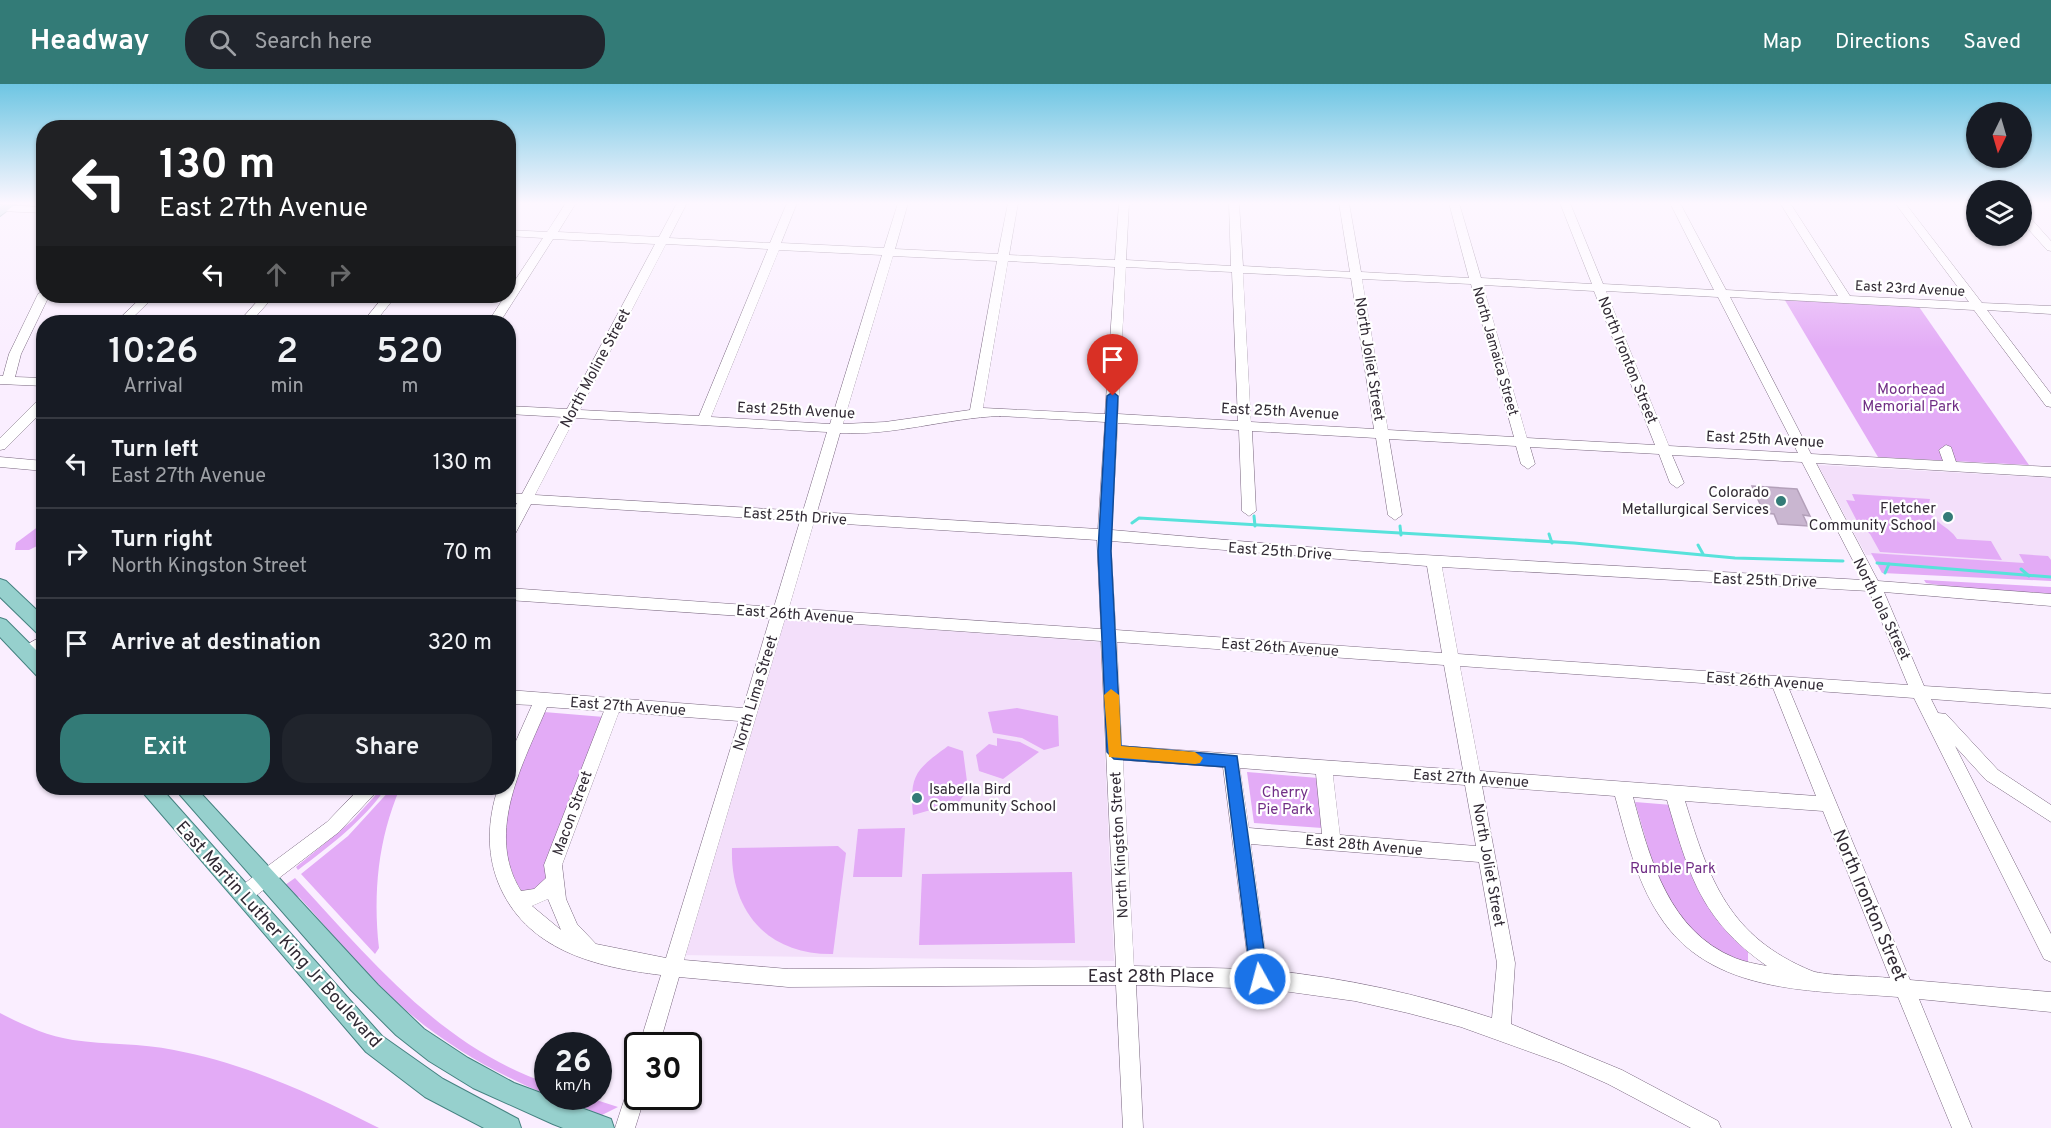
<!DOCTYPE html>
<style>
:root{--surface:#171b24;--page:#20242c;--text:#f1f3f6;--muted:#9ea1a6;--line:#363941;--accent:#337b77}
body{margin:0;font-family:Overpass,sans-serif;background:var(--page);color:var(--text);height:100vh;display:flex;flex-direction:column;font-size:22px;white-space:nowrap}
*{box-sizing:border-box;margin:0}
p{font-size:20px;color:var(--muted)}
.icon{flex:none;width:33px;height:33px;fill:none;stroke:currentColor;stroke-width:2;stroke-linecap:round;stroke-linejoin:round}
.map{position:relative;flex:1;overflow:hidden}
.panel{position:absolute;left:36px;top:231px;width:480px;height:480px;display:flex;flex-direction:column;background:var(--surface);border-radius:24px;box-shadow:0 2px 4px #0004}
.panel>*{flex:none}
.top-card{position:absolute;left:36px;top:36px;width:480px;height:183px;border-radius:24px;box-shadow:0 2px 4px #0004;background:#202124;color:#fff;overflow:hidden}
.needle{width:39px;rotate:185deg}
.fabs{position:absolute;left:1966px;top:18px;display:grid;gap:12px}
.fabs a{display:grid;place-items:center;width:66px;height:66px;border-radius:50%;background:var(--surface);box-shadow:0 2px 4px #0004;font-size:30px}
.speed{position:absolute;left:534px;top:948px;display:flex;gap:12px;font-size:30px;font-weight:700;text-align:center}
.speed>*{display:grid;place-content:center;width:78px;height:78px;border-radius:50%;background:var(--surface);box-shadow:0 2px 4px #0004;line-height:1}
.speed small{font-size:15px;font-weight:400}
.speed .limit{border:3px solid #111;border-radius:9px;background:#fff;color:#111}
.pin{position:absolute;display:grid;place-items:center;width:51px;height:51px;color:#fff;margin:-62px -26px;border-radius:50% 50% 50% 0;rotate:-45deg;box-shadow:0 0 6px #0007}
.pin .icon{rotate:45deg}
.me{position:absolute;width:66px;margin:-33px;rotate:353deg;stroke-linejoin:round;filter:drop-shadow(0 0 4px #0008)}
.turn{display:flex;align-items:center;gap:21px;height:126px;padding:0 24px;font-size:27px}
.turn .icon{width:78px;height:78px;stroke-width:2.5}
.turn b{display:block;font-size:42px;line-height:51px}
.lanes{display:flex;align-items:center;height:57px;padding:0 24px;background:#0003;justify-content:center;gap:30px;direction:ltr}
.lanes .off{opacity:.35}
.eta{display:flex;justify-content:space-evenly;align-items:center;height:102px;text-align:center}
.eta b{font-size:36px;font-weight:600;line-height:42px}
.cta{display:flex;gap:12px;margin-top:auto;padding:12px 24px}
.cta a{flex:1;height:69px;border-radius:24px;background:var(--accent);color:#fff;font-size:24px;font-weight:600;line-height:69px;text-align:center}
.cta a+a{background:var(--page);color:var(--text)}
ul{padding:0;list-style:none}
li{display:flex;align-items:center;gap:18px;height:90px;padding:0 24px;border-top:2px solid var(--line)}
li div{flex:1}
li b{display:block;font-size:22px}
li em{font-style:normal}
header{display:flex;align-items:center;gap:36px;box-sizing:border-box;height:84px;padding:0 30px;background:var(--accent);color:#fff}
header strong{font-size:28px}
nav{display:flex;gap:33px;margin-inline-start:auto;font-size:21px}
.search{width:420px;height:54px;background:var(--page);display:flex;align-items:center;gap:15px;box-sizing:border-box;padding:0 21px;border-radius:24px;color:var(--muted);font-size:22px}
.map>svg:first-child{display:block}
.built{fill:#f3dffa}
.green{fill:#e3abf6}
.lines{fill:none;stroke-linecap:round;stroke-linejoin:round}
.stream{stroke:#58e2db;stroke-width:3}
.building{fill:#c9b6d0;stroke:#b3a0b9;stroke-width:1.5}
.minor-casing{stroke:#78667e;stroke-width:1}
.major-casing{stroke:#458281;stroke-width:2}
.minor{fill:#fff;fill-rule:evenodd}
.major{fill:#96d0cd;fill-rule:evenodd}
.route{fill:#1a73e8;stroke:#114b97;stroke-width:1.5}
.slow{fill:#f59e0b}
.poi-dot{fill:#337b77;stroke:#fff;stroke-width:2}
.labels{text-anchor:middle;stroke-width:4.5;stroke-linejoin:round;paint-order:stroke}
.far-street-label{font-size:14px;fill:#312a34;stroke:#fff}
.street-label{font-size:15px;fill:#312a34;stroke:#fff}
.park-label{font-size:15px;fill:#702d85;stroke:#fff}
.poi-label{font-size:15px;fill:#312a34;stroke:#fff;text-anchor:end}
.near-street-label{font-size:18px;fill:#312a34;stroke:#fff}
</style>
<header>
<strong>Headway</strong>
<div class="search"><svg class="icon" aria-label="search" viewBox="0 0 24 24"><circle cx="10" cy="10" r="6"/><path d="M15 15l6 6"/></svg>Search here</div>
<nav><a>Map</a><a>Directions</a><a>Saved</a></nav>
</header>
<div class="map">
<svg width="2051" height="1044" viewBox="0 0 2051 1044">
<rect width="100%" height="100%" fill="#faeeff"/>
<g class="built">
<polygon points="1818,381 2051,394 2051,483 1866,471"/>
<polygon points="779,535 1100,558 1114,877 680,871"/>
</g>
<g class="green">
<polygon points="1783,213 1917,220 2029,381 1878,373"/>
<path d="M1852 410 1930 415 1928 424C1934 440 1949 442 1957 455L1991 457 2002 476 1880 468 1870 450 1859 441 1846 416 1855 417Z"/>
<polygon points="43,439 43,459 29,466 15,466 16,459"/>
<polygon points="1871,469 2024,479 2019,470 2048,472 2051,476 2051,497 1882,489"/>
<polygon points="1924,496 2051,503 2051,511 1964,505 1926,499"/>
<polygon points="1017,624 1058,632 1059,662 1044,666 1022,654 993,649 988,628"/>
<path d="M544 628 604 633 543 804 522 808C485 749 519 685 544 628Z"/>
<polygon points="997,654 1020,658 1039,668 1003,695 979,687 976,671 989,660 997,662"/>
<path d="M948 662 963 667 968 705 959 718 913 731C909 690 917 685 948 662Z"/>
<polygon points="1247,688 1318,694 1322,744 1254,739"/>
<path d="M382 704H386C363 737 331 761 298 786L296 783 352 737Z"/>
<path d="M392 704H400C378 756 373 808 379 864L375 870 301 790 348 752Z"/>
<path d="M1635 718 1672 721C1692 782 1697 823 1748 868V879L1718 868 1683 840 1657 794Z"/>
<polygon points="905,744 902,793 853,793 858,745"/>
<path d="M838 762 846 769 833 870C768 871 730 828 732 764Z"/>
<polygon points="1072,788 1075,859 919,861 922,790"/>
<path d="M295 794C369 874 441 963 547 999V1011C493 988 443 960 399 920 363 888 332 849 299 813L292 811 285 801Z"/>
<path d="M0 929C23 941 47 952 73 956 106 961 141 959 174 966 248 980 312 1010 379 1044H0Z"/>
<polygon points="552,1013 587,1013 618,1023 600,1032 588,1025"/>
</g>
<g class="lines">
<g class="stream">
<polyline points="1254,432 1255,442"/>
<polyline points="1132,439 1139,434 1574,459 1735,474 1843,477"/>
<polyline points="1400,442 1401,451"/>
<polyline points="1549,450 1552,459"/>
<polyline points="1698,461 1703,470"/>
<polyline points="1877,479 2051,493"/>
<polyline points="2021,485 2029,492"/>
<polyline points="1885,489 1889,480"/>
</g>
</g>
<polygon class="building" points="1752,402 1797,405 1810,432 1803,431 1808,442 1778,440 1774,430 1764,429"/>
<g class="lines">
<defs>
<g id="minor">
<path d="M566 119H576L558 148 659 153 677 119H687L669 154 770 159 787 119H797L781 159 884 164 898 119H908L895 165 998 170 1008 119H1018L1009 171 1115 176 1119 119H1129L1126 176 1231 182 1229 119H1239L1243 182 1350 188 1339 119H1349L1361 188 1469 194 1449 119H1459L1481 194 1592 200 1560 119H1570L1603 200 1714 206 1670 119H1680L1726 206 1838 212 1780 119H1790L1850 212 1969 218 1895 119H1905L1982 219 2051 222V230L1987 226 2051 310V323L2046 322 1974 226 1730 213 1811 370 1943 377 1939 366 1946 361 1951 363 1956 378 2051 383V393L1816 379 1878 497 2051 510V522L1884 508 1924 602 2051 610V624L1931 615 1938 629 1946 630 1998 686 2051 721V738L1986 696 1955 662 2051 850V878L2044 875 1914 614 1789 605 1910 896 2051 908V928L1919 915 1972 1044H1952L1898 913C1814 906 1710 912 1659 831 1636 796 1626 752 1615 712L1482 702 1515 879 1511 940 1622 986 1718 1037 1721 1044H1691L1608 1000 1561 979 1461 943 1408 929 1355 917 1269 905 1136 901 1143 1044H1123L1116 901 788 903 679 893 659 962H639L661 891C595 883 525 866 498 798 486 767 488 735 498 704H508V675L532 621 508 620V606L743 624 770 534 508 516V504L774 523 800 437 531 420 513 454 508 455V436L517 419H508V409L522 410 563 333 508 330V322L567 325 655 160 553 155 500 238H488L505 212H508V207L543 154 508 152V146L547 148ZM666 160 768 165 699 332 580 326ZM779 166 882 171 830 340 711 333ZM893 172 997 177 970 326 885 338 843 340ZM1008 177 1115 183 1105 330 983 324ZM1126 183 1232 188 1238 337 1118 330ZM1243 189 1351 194 1374 345 1251 338ZM1362 195 1471 200 1514 353 1388 346ZM1483 201 1594 207 1655 361 1527 354ZM1606 207 1718 213 1798 369 1669 362ZM1000 332 1105 338 1098 445 817 428 840 349C894 352 947 334 1000 332ZM575 334 827 348 803 427 535 411ZM1118 339 1239 346 1242 427 1249 432 1256 427 1252 347 1376 354 1388 431 1395 436 1402 431 1389 355 1516 362 1521 380 1528 385 1535 380 1530 363 1659 370 1670 399 1677 404 1684 399 1672 371 1802 378 1863 496 1354 467 1112 446ZM814 438 1097 456 1101 545 789 524ZM1111 457 1427 482 1442 569 1116 546ZM1442 483 1869 507 1908 601 1458 570ZM785 535 1101 557 1116 883 788 885 684 876ZM1117 558 1444 581 1463 686 1122 662ZM1460 582 1773 604 1816 712 1480 687ZM547 623 604 627 544 781 546 794 534 805 521 807C484 748 524 678 547 623ZM619 628 739 637 666 874 596 860 577 840 566 815 562 781ZM1123 676 1223 683 1249 885 1134 882ZM1240 684 1316 690 1322 750 1249 744ZM1333 691 1465 701 1476 762 1340 751ZM1633 713 1667 716C1689 790 1700 835 1767 882 1756 880 1745 878 1735 874 1669 847 1650 776 1633 713ZM1685 717 1823 727 1890 894C1874 892 1825 892 1812 887 1729 853 1709 796 1685 717ZM1251 760 1479 778 1497 879 1492 934C1419 910 1345 894 1268 886ZM548 815 561 846 532 822Z"/>
<polygon points="0,121 44,123 44,129 0,127"/>
<polygon points="2022,128 2026,129 2051,157 2051,167 2047,166 2022,138"/>
<polygon points="44,207 44,212 49,212 21,270 15,293 44,294 44,302 0,300 0,292 3,292 9,270 38,210"/>
<polygon points="143,212 155,212 128,238 116,238"/>
<polygon points="262,212 274,212 251,238 239,238"/>
<polygon points="384,212 396,212 375,238 363,238"/>
<polygon points="44,314 44,326 5,365 0,366 0,354 39,315"/>
<polygon points="0,373 44,377 44,387 0,383"/>
<polygon points="44,551 44,565 26,574 21,572 18,568 21,564"/>
<polygon points="360,704 380,704 339,748 249,817 243,819 237,817 234,811 237,805 327,738"/>
<polygon points="638,992 638,1012 645,1012 635,1044 615,1044 631,995"/>
</g>
<g id="major">
<polygon points="3,119 17,119 0,132 0,122"/>
<polygon points="0,495 6,497 44,533 44,552 38,550 0,513"/>
<polygon points="0,534 6,536 44,574 44,594 37,592 0,553"/>
<polygon points="139,704 161,704 382,952 443,995 518,1035 521,1044 484,1044 425,1013 366,968"/>
<polygon points="174,704 196,704 378,901 424,945 468,974 514,999 611,1035 614,1044 563,1044 553,1040 473,1004 429,977 396,951 351,906"/>
</g>
</defs>
<use href="#minor" class="minor-casing"/>
<use href="#major" class="major-casing"/>
<use href="#minor" class="minor"/>
<use href="#major" class="major"/>
</g>
<linearGradient id="sky" x2="0" y2="1"><stop stop-color="#6ec6e3"/><stop offset="0.45" stop-color="#fdf7ff"/><stop offset="1" stop-color="#fdf7ff" stop-opacity="0"/></linearGradient>
<rect width="2051" height="265" fill="url(#sky)"/>
<polygon class="route" points="1113,308 1118,312 1111,467 1121,662 1237,672 1268,895 1266,901 1260,904 1254,901 1251,895 1225,683 1114,675 1107,668 1098,467 1107,312"/>
<polygon class="slow" points="1111,605 1119,611 1121,662 1195,668 1203,674 1200,679 1195,680 1109,673 1104,611"/>
<g class="poi-dot">
<circle cx="1781" cy="417" r="6"/>
<circle cx="1948" cy="433" r="6"/>
<circle cx="917" cy="714" r="6"/>
</g>
<g class="labels">
<g class="far-street-label">
<text transform="translate(1910 204) rotate(3)" y="5">East 23rd Avenue</text>
<text transform="translate(1496 267) rotate(74)" y="5">North Jamaica Street</text>
</g>
<g class="street-label">
<text transform="translate(1370 275) rotate(81)" y="5">North Joliet Street</text>
<text transform="translate(1628 276) rotate(68)" y="5">North Ironton Street</text>
<text transform="translate(595 284) rotate(-62)" y="5">North Moline Street</text>
<text transform="translate(796 326) rotate(3)" y="5">East 25th Avenue</text>
<text transform="translate(1280 327) rotate(3)" y="5">East 25th Avenue</text>
<text transform="translate(1765 355) rotate(3)" y="5">East 25th Avenue</text>
<text transform="translate(795 432) rotate(4)" y="5">East 25th Drive</text>
<text transform="translate(1280 467) rotate(4)" y="5">East 25th Drive</text>
<text transform="translate(1765 496) rotate(2)" y="5">East 25th Drive</text>
<text transform="translate(1882 525) rotate(64)" y="5">North Iola Street</text>
<text transform="translate(795 530) rotate(4)" y="5">East 26th Avenue</text>
<text transform="translate(1280 563) rotate(4)" y="5">East 26th Avenue</text>
<text transform="translate(1765 597) rotate(4)" y="5">East 26th Avenue</text>
<text transform="translate(755 609) rotate(-73)" y="5">North Lima Street</text>
<text transform="translate(628 622) rotate(4)" y="5">East 27th Avenue</text>
<text transform="translate(1471 694) rotate(4)" y="5">East 27th Avenue</text>
<text transform="translate(572 729) rotate(-70)" y="5">Macon Street</text>
<text transform="translate(1119 761) rotate(-93)" y="5">North Kingston Street</text>
<text transform="translate(1364 761) rotate(5)" y="5">East 28th Avenue</text>
<text transform="translate(1489 781) rotate(80)" y="5">North Joliet Street</text>
</g>
<g class="park-label">
<text x="1911" y="310">Moorhead<tspan x="1911" dy="17">Memorial Park</tspan></text>
<text x="1285" y="713">Cherry<tspan x="1285" dy="17">Pie Park</tspan></text>
<text x="1673" y="789">Rumble Park</text>
</g>
<g class="poi-label">
<text x="1769" y="413">Colorado<tspan x="1769" dy="17">Metallurgical Services</tspan></text>
<text x="1936" y="429">Fletcher<tspan x="1936" dy="17">Community School</tspan></text>
<text x="929" y="710" text-anchor="start">Isabella Bird<tspan x="929" dy="17">Community School</tspan></text>
</g>
<g class="near-street-label">
<text transform="translate(1870 821) rotate(67)" y="6">North Ironton Street</text>
<text transform="translate(279 850) rotate(48)" y="6">East Martin Luther King Jr Boulevard</text>
<text x="1151" y="898">East 28th Place</text>
</g>
</g>
</svg>
<div class="fabs">
<a><svg class="needle" viewBox="-14 -14 28 28"><path d="M0-13l5 13h-10z" fill="#e53935"/><path d="M0 13l5-13h-10z" fill="#9ea1a6"/></svg></a>
<a><svg class="icon" aria-label="layers" viewBox="0 0 24 24"><path d="M12 4l9 5-9 5-9-5zM3 14l9 5 9-5"/></svg></a>
</div>
<div class="speed"><div>26<small>km/h</small></div><div class="limit">30</div></div>
<div class="pin" style="left:1113px;top:312px;background:#d93025"><svg class="icon" aria-label="arrive" viewBox="0 0 24 24"><path d="M6 21V4h12l-3 4 3 4H6"/></svg></div>
<svg class="me" style="left:1260px;top:895px" viewBox="-20 -20 40 40"><circle r="17" fill="#1a73e8" stroke="#fff" stroke-width="3"/><path d="M0-11L8 9 0 5-8 9z" fill="#fff"/></svg>
<div class="top-card">
<div class="turn"><svg class="icon" aria-label="left" viewBox="0 0 24 24"><path d="M17 20v-9H6M10 6l-5 5 5 5"/></svg><div><b>130 m</b>East 27th Avenue</div></div>
<div class="lanes"><svg class="icon" aria-label="left" viewBox="0 0 24 24"><path d="M17 20v-9H6M10 6l-5 5 5 5"/></svg><svg class="icon off" aria-label="ahead" viewBox="0 0 24 24"><path d="M12 20V5M6 11l6-6 6 6"/></svg><svg class="icon off" aria-label="right" viewBox="0 0 24 24"><path d="M7 20v-9h11M14 6l5 5-5 5"/></svg></div>
</div>
<section class="panel">
<div class="eta">
<div><b>10:26</b><p>Arrival</p></div>
<div><b>2</b><p>min</p></div>
<div><b>520</b><p>m</p></div>
</div>
<ul>
<li><svg class="icon" aria-label="left" viewBox="0 0 24 24"><path d="M17 20v-9H6M10 6l-5 5 5 5"/></svg><div><b>Turn left</b><p>East 27th Avenue</p></div><em>130 m</em></li>
<li><svg class="icon" aria-label="right" viewBox="0 0 24 24"><path d="M7 20v-9h11M14 6l5 5-5 5"/></svg><div><b>Turn right</b><p>North Kingston Street</p></div><em>70 m</em></li>
<li><svg class="icon" aria-label="arrive" viewBox="0 0 24 24"><path d="M6 21V4h12l-3 4 3 4H6"/></svg><div><b>Arrive at destination</b></div><em>320 m</em></li>
</ul>
<div class="cta"><a>Exit</a><a>Share</a></div>
</section>
</div>
